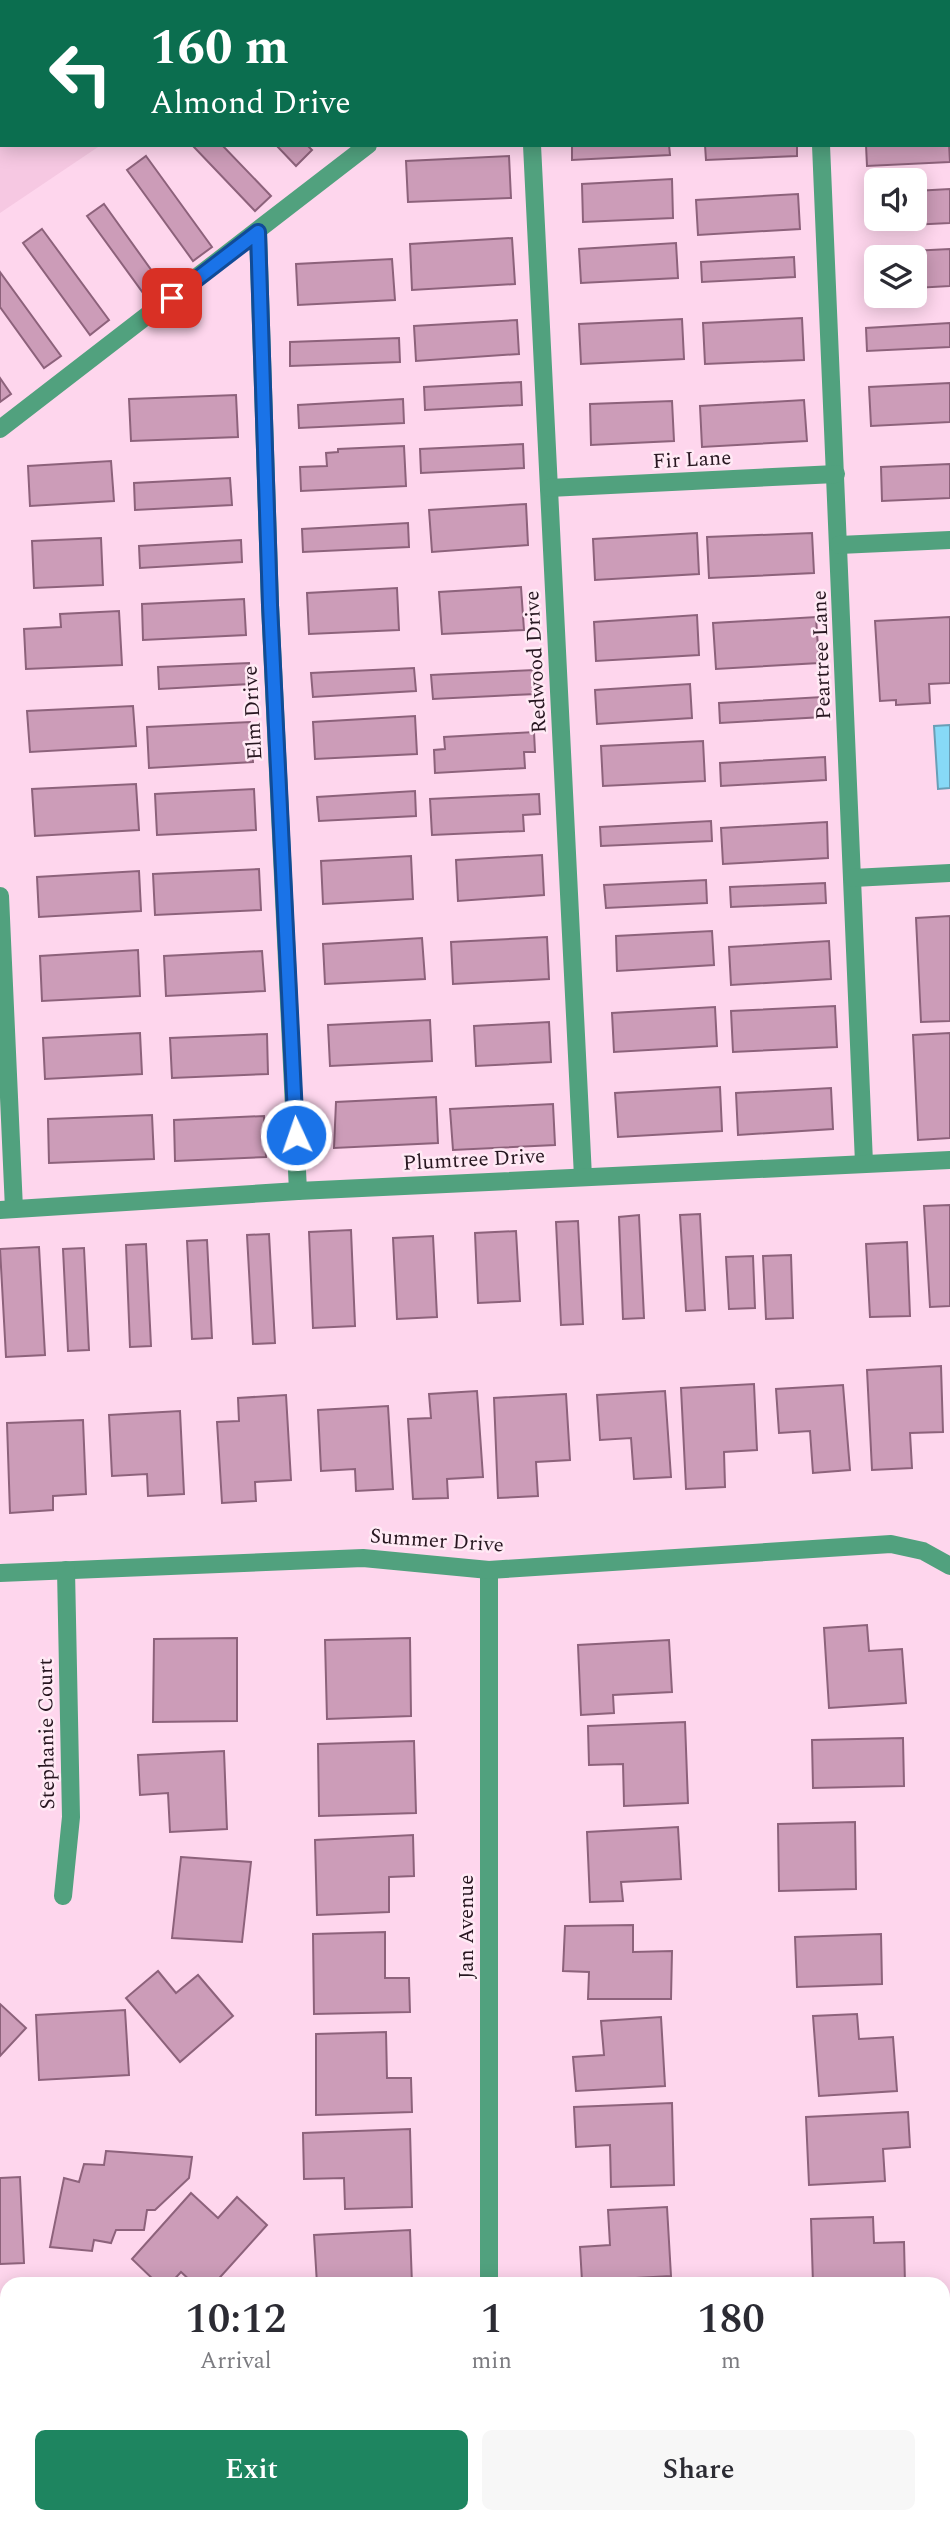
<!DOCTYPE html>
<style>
:root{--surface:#fff;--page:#f7f7f7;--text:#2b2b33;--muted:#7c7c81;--accent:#1e8560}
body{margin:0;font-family:Spectral,serif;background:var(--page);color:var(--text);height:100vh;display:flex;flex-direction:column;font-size:26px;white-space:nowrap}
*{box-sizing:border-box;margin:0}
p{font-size:23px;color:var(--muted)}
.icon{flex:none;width:38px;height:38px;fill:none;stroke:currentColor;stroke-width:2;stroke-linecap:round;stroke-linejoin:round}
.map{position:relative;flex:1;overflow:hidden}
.sheet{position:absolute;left:0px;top:2277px;width:950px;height:247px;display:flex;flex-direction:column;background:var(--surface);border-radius:21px 21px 0 0;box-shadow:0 4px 18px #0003}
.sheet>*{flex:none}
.hud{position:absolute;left:0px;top:0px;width:950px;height:147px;box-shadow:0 4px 18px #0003;background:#0b6e4f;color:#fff;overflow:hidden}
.controls{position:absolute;left:864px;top:168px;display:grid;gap:14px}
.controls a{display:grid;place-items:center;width:63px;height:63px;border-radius:10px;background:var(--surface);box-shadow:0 4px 18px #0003;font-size:35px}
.pin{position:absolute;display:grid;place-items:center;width:60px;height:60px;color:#fff;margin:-30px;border-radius:14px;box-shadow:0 4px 10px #0006}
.me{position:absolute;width:77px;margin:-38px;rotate:357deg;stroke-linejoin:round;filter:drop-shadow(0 0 5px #0008)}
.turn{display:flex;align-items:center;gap:24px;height:147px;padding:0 35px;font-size:32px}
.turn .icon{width:91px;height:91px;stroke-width:2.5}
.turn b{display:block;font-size:49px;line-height:60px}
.eta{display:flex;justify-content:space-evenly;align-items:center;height:119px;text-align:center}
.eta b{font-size:42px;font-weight:600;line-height:49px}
.action{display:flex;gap:14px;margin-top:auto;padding:14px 35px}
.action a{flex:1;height:80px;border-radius:10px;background:var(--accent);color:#fff;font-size:28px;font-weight:600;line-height:80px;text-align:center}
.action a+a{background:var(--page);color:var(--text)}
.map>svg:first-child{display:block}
.built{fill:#f6c8e2}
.water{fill:#87d9f7;stroke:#6a9eb6;stroke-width:2}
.building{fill:#cc9cb8;stroke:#8d627b;stroke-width:2}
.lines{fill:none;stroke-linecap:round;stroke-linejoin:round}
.minor{stroke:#51a17e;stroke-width:18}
.route-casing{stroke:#114b97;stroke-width:18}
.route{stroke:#1a73e8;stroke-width:12}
.labels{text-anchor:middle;stroke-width:5;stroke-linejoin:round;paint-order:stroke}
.street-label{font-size:21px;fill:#271620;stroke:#ffeaf5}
</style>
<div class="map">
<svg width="950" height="2522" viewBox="0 0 950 2522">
<rect width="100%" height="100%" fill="#fed6ed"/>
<polygon class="built" points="0,0 253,0 2,2 2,145 101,145 0,213"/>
<polygon class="water" points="950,725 950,788 938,789 934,726"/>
<g class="building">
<rect x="570" y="0" width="100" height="2"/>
<rect x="692" y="0" width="94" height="2"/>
<rect x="843" y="0" width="102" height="2"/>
<polygon points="948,126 950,162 867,166 866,145 948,145"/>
<polygon points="192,145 222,145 271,196 255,211"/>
<polygon points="276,145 307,145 312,150 296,166"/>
<polygon points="572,145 669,145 670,155 572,160"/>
<polygon points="705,145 797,145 797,156 706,160"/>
<polygon points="146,156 212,247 193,261 127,170"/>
<polygon points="509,156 511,198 408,202 406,161"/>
<polygon points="672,179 673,218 583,222 582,184"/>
<polygon points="950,189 950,223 869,227 867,194 877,194 877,219 915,219 915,191"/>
<polygon points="798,194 800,229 698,235 696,200"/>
<polygon points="104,204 162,285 146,297 87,216"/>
<polygon points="42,229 109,320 90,335 23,243"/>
<polygon points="512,238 515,284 412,290 410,244"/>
<polygon points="676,243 678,278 581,283 579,249"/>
<polygon points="950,249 950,286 915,288 915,257 877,257 877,290 874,290 872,253"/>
<polygon points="794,257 795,277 702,282 701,262"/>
<polygon points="392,259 395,300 298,305 296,264"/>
<polygon points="0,272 61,356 44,368 0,307"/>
<polygon points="802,318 804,360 705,364 703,323"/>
<polygon points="682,319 684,359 581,364 579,324"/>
<polygon points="517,320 519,354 416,361 414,326"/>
<polygon points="950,323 950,347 867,351 866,328"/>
<polygon points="399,338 400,362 290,366 290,342"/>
<polygon points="0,378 11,394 0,402"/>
<polygon points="521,382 522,405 425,410 424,387"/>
<polygon points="950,383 950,422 871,426 869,387"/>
<polygon points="236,395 238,437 131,441 129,399"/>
<polygon points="403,399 404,423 299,428 298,405"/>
<polygon points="804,400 807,441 702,447 700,406"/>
<polygon points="672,401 674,441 591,445 590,404"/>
<polygon points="523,444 524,468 421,473 420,449"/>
<polygon points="404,446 406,486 301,491 300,467 327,466 326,453 338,452 338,449"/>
<polygon points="111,461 114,501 30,506 28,466"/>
<polygon points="950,464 950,498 882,501 881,467"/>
<polygon points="230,478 232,505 135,510 134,483"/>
<polygon points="526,504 528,545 432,552 429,510"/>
<polygon points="408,523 409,547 303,552 302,529"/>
<polygon points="697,533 699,574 595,580 593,539"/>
<polygon points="812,533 814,573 709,578 707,537"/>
<polygon points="101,538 103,585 34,588 32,541"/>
<polygon points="241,540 242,562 140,568 139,546"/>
<polygon points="521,587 524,630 442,634 439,592"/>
<polygon points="397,588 399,630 309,634 307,593"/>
<polygon points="244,599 246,635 143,640 142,604"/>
<polygon points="119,611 122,665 26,669 24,629 61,627 60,614"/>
<polygon points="697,615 699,655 596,661 594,622"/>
<polygon points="816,617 819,663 716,669 713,623"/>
<polygon points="950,617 950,683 929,684 930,703 896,705 896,700 880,701 875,621"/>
<polygon points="249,663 250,684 159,689 158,667"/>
<polygon points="414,668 416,691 313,697 311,673"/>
<polygon points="534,670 536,694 433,699 431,675"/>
<polygon points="690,684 692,718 597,724 595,690"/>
<polygon points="822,697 823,717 720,723 719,703"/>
<polygon points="133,706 136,746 30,752 27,711"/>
<polygon points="415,716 417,754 315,759 313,722"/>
<polygon points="250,722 253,762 149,768 147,727"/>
<polygon points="534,732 535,752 524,752 525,768 435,773 434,750 445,749 444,737"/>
<polygon points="703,741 705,781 603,786 601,746"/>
<polygon points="825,757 826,780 721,786 720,763"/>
<polygon points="136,784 139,830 35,836 32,789"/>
<polygon points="254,789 256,830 157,835 155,794"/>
<polygon points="415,791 416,816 319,821 317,797"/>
<polygon points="539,794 540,814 523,815 524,831 432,835 430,799"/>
<polygon points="711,821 712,841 601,846 600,827"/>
<polygon points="827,822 828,858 723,864 721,828"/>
<polygon points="542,855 544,895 458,901 456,860"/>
<polygon points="411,856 413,899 323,904 321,861"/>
<polygon points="259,869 261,910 155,915 153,874"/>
<polygon points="139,871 141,911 39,917 37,877"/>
<polygon points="706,880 707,903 606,908 604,885"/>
<polygon points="825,883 826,903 731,907 730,887"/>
<polygon points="950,916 950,1021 921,1022 916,918"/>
<polygon points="712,931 714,965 617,971 616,936"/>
<polygon points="547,937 549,979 453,984 451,942"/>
<polygon points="422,938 425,979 325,984 323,944"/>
<polygon points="829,941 831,979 731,985 729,947"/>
<polygon points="138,950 140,996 42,1001 40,956"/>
<polygon points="262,951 265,991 166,996 164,956"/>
<polygon points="835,1006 837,1047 733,1052 731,1011"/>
<polygon points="715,1007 717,1046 614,1052 612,1013"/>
<polygon points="430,1020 432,1061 330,1066 328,1025"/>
<polygon points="549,1022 551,1062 476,1066 474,1026"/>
<polygon points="140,1033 142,1074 45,1079 43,1038"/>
<polygon points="950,1033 950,1138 918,1140 913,1035"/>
<polygon points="267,1034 268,1074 172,1078 170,1038"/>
<polygon points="720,1087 722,1131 618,1137 615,1093"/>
<polygon points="831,1088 833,1129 738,1135 736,1093"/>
<polygon points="436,1097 438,1143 334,1148 336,1102"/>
<polygon points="553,1104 555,1145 453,1150 450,1109"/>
<polygon points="152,1115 154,1159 49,1163 48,1119"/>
<polygon points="264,1116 266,1157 175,1161 174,1120"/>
<polygon points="950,1205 950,1306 930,1307 924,1206"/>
<polygon points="700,1214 705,1310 686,1311 680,1215"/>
<polygon points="639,1215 644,1318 623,1319 619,1217"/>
<polygon points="578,1221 583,1324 561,1325 556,1222"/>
<polygon points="351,1230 355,1326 313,1328 309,1232"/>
<polygon points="516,1231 520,1301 478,1303 475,1233"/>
<polygon points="269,1234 275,1343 253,1344 247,1235"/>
<polygon points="433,1236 437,1317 397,1319 393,1238"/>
<polygon points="207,1240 212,1338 192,1339 187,1241"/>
<polygon points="907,1242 910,1316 870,1317 866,1244"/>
<polygon points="146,1244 151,1346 130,1347 126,1245"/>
<polygon points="39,1247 45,1355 6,1357 0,1249"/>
<polygon points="84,1248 89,1350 68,1351 63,1249"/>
<polygon points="791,1255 793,1318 766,1319 763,1256"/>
<polygon points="753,1256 755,1308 729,1309 726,1257"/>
<polygon points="941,1366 943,1432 910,1433 912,1468 872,1470 867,1370"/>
<polygon points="754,1384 757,1450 724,1452 725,1487 686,1489 681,1388"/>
<polygon points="843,1385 850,1470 813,1473 810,1431 779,1433 776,1389"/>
<polygon points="477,1391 483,1477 447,1479 448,1498 413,1499 408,1419 431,1418 429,1394"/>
<polygon points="665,1391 671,1477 634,1479 631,1438 600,1440 597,1395"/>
<polygon points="566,1394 570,1460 536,1462 538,1496 498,1498 494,1398"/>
<polygon points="286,1395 291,1480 255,1482 256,1501 222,1503 217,1422 239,1421 238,1398"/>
<polygon points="388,1406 393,1489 356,1491 355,1469 321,1471 318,1410"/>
<polygon points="180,1411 184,1494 148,1496 147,1474 112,1476 109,1415"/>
<polygon points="83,1420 86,1494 53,1496 53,1510 10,1513 7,1423"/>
<polygon points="867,1625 869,1651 902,1649 906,1703 829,1708 824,1628"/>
<polygon points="237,1638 237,1721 153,1722 154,1639"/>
<polygon points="410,1638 411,1716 327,1719 325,1640"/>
<polygon points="669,1640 672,1692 613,1695 614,1713 581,1715 578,1645"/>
<polygon points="685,1722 688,1803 624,1806 623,1764 589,1765 588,1726"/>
<polygon points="903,1738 904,1786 813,1788 812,1740"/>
<polygon points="414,1741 416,1813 319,1816 318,1744"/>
<polygon points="224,1751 227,1829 170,1832 168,1793 140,1795 138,1755"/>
<polygon points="855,1822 856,1889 779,1891 778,1824"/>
<polygon points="678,1827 681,1879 621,1882 623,1901 590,1902 587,1832"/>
<polygon points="413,1835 414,1876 389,1877 389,1912 317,1915 315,1840"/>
<polygon points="181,1857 251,1862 242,1942 172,1938"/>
<polygon points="633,1925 633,1952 672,1951 671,1999 588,1999 589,1972 563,1971 565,1926"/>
<polygon points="385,1932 385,1978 409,1978 410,2012 314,2014 313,1934"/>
<polygon points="881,1934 882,1984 797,1987 795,1937"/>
<polygon points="158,1971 176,1993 198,1975 233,2016 180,2062 126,1998"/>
<polygon points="0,2004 26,2028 0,2056"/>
<polygon points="125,2010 129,2075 39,2080 36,2015"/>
<polygon points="857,2014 859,2039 893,2037 897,2091 819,2096 813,2016"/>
<polygon points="661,2017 665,2086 576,2091 573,2057 604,2055 601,2021"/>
<polygon points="386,2032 387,2078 411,2078 412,2112 316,2115 316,2034"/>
<polygon points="672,2103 674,2185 611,2187 610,2145 576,2147 574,2107"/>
<polygon points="908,2112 910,2147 883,2149 885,2181 809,2185 806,2117"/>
<polygon points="410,2129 412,2207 345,2209 344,2178 304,2179 303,2133"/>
<polygon points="106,2151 192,2157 189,2178 155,2210 147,2210 144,2230 116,2230 111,2243 94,2240 92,2251 50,2247 64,2178 79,2182 84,2164 104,2165"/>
<polygon points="20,2177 24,2263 0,2264 0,2178"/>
<polygon points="191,2193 218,2218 237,2197 267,2225 214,2284 194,2284 181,2272 170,2284 158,2284 132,2259"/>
<polygon points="667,2207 671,2276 582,2281 580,2247 610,2245 608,2210"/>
<polygon points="873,2217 874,2243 904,2242 905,2284 813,2284 811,2219"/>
<polygon points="410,2230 412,2284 317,2284 314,2235"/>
<polygon points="0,2457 4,2494 7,2494 7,2516 38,2516 38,2522 0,2522"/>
<polygon points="76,2516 154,2516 156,2522 79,2522"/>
<polygon points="310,2516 415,2516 416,2522 310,2522"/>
<polygon points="577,2516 675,2516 675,2522 578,2522"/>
<polygon points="816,2516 918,2516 918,2520 816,2522"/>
</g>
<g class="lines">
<g class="minor">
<polyline points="525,0 525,2"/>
<polyline points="814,0 814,2"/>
<polyline points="532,145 583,1177"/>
<polyline points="821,145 864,1163"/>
<polyline points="258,232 270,605 298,1191"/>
<polyline points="0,429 368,145"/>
<polyline points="549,488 836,474"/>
<polyline points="839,545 950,540"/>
<polyline points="853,878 950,873"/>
<polyline points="0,896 14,1209"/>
<polyline points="0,1210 298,1191 950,1160"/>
<polyline points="489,1570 489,2284"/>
<polyline points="0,1573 363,1558 489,1570 891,1544 923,1551 950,1566"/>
<polyline points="63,1896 71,1817 66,1570"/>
<polyline points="0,2358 7,2356"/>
<polyline points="490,2516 490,2522"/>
</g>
</g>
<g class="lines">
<defs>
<polyline id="route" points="172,298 258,232 270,605 296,1135"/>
</defs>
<use href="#route" class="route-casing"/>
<use href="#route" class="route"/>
</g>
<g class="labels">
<g class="street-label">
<text transform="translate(692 459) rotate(-3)" y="7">Fir Lane</text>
<text transform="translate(821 655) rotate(-92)" y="7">Peartree Lane</text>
<text transform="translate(535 662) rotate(-93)" y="7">Redwood Drive</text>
<text transform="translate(252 713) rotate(-93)" y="7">Elm Drive</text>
<text transform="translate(474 1159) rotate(-3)" y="7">Plumtree Drive</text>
<text transform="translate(437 1540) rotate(4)" y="7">Summer Drive</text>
<text transform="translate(46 1734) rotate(-91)" y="7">Stephanie Court</text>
<text transform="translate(466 1927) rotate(-90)" y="7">Jan Avenue</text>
</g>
</g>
</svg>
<div class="controls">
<a><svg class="icon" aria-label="sound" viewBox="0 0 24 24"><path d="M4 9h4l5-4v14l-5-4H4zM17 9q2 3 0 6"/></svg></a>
<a><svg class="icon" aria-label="layers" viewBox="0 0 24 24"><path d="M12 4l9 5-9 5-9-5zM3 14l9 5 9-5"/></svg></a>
</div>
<div class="pin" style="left:172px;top:298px;background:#d93025"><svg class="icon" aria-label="arrive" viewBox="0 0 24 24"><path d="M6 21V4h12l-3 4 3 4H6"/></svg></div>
<svg class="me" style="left:296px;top:1135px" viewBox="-20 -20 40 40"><circle r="17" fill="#1a73e8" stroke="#fff" stroke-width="3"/><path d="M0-11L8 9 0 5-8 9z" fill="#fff"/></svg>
<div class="hud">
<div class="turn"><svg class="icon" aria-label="left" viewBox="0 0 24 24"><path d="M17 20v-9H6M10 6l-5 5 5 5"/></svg><div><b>160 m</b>Almond Drive</div></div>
</div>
<section class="sheet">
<div class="eta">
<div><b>10:12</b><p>Arrival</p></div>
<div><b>1</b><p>min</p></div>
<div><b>180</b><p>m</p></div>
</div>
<div class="action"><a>Exit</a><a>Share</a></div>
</section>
</div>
